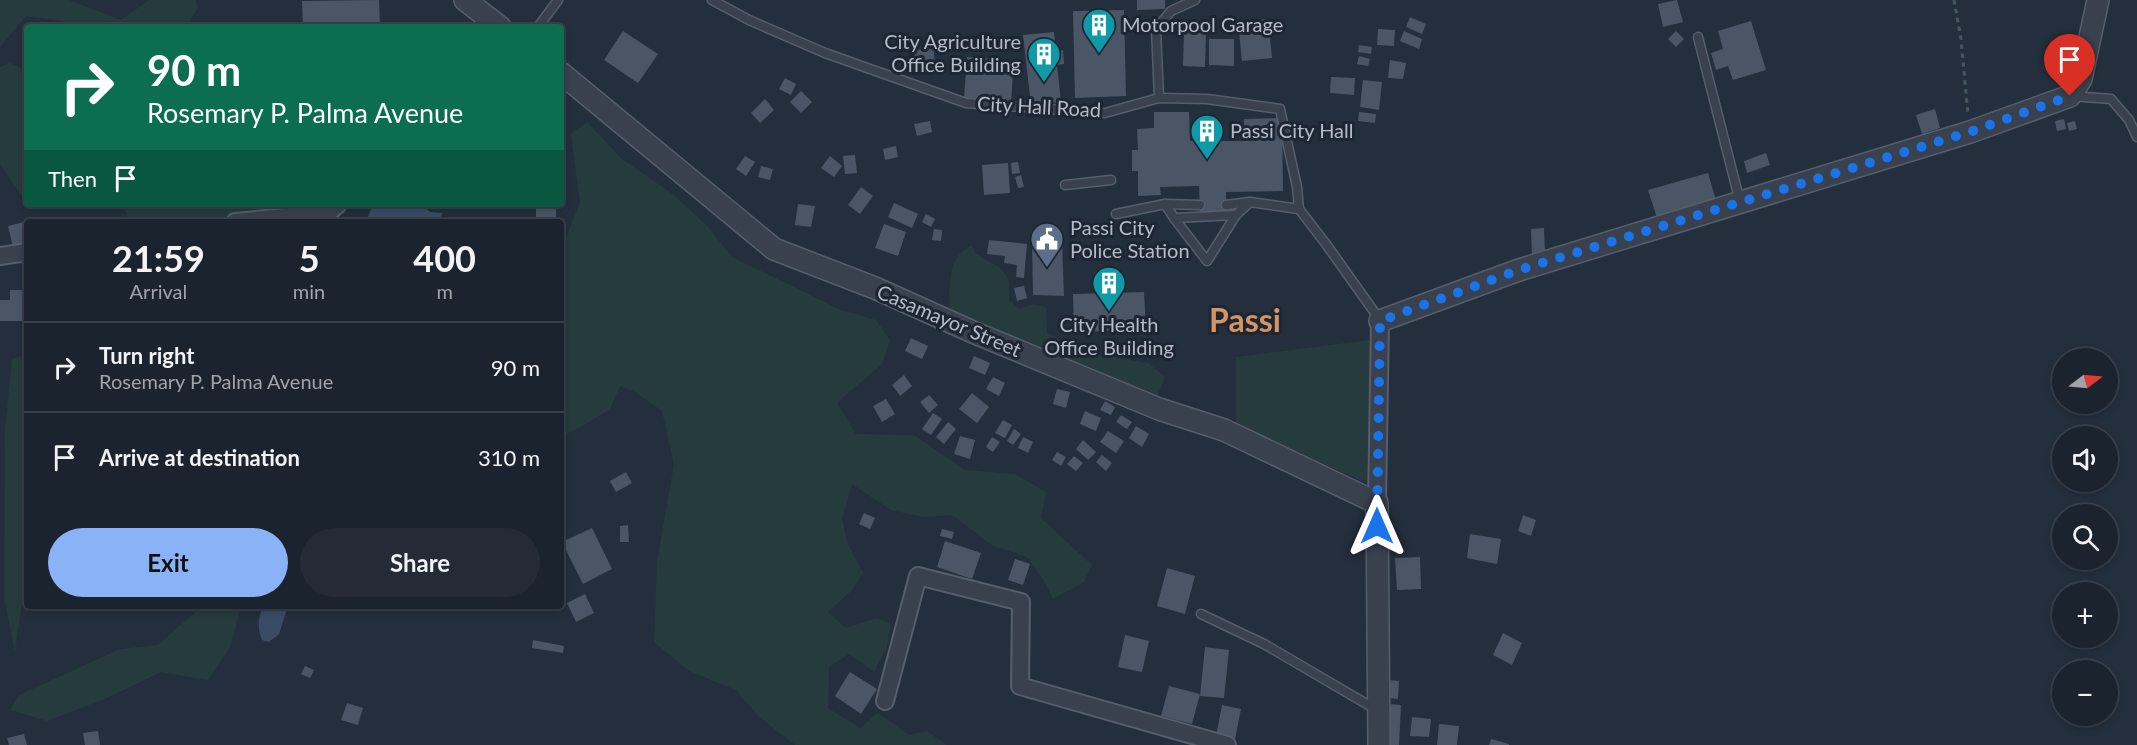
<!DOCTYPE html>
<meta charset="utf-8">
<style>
:root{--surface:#1b232e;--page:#242b36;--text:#f1f3f6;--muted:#a0a4aa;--line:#39404a;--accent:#8ab3f7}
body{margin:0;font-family:Lato,sans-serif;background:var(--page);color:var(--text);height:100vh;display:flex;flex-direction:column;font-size:22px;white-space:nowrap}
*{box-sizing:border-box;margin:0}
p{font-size:20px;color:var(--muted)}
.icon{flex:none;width:33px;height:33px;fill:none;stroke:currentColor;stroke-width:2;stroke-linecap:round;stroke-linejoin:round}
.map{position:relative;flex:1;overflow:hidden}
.panel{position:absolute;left:24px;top:219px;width:540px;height:390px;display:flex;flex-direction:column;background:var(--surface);border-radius:6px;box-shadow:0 3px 9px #0003,0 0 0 2px var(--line)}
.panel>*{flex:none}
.hud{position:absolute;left:24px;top:24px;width:540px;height:183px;border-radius:6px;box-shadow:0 3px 9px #0003,0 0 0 2px var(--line);background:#0b6e4f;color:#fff;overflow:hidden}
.needle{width:39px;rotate:74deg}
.tools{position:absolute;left:2052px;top:348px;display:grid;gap:12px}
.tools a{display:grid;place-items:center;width:66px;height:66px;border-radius:50%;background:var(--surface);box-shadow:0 3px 9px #0003,0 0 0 2px var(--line);font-size:30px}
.pin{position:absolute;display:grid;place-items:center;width:51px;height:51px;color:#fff;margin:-62px -26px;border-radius:50% 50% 50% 0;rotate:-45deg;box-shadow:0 0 6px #0007}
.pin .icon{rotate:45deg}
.me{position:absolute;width:66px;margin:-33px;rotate:0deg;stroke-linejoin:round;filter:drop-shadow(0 0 4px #0008)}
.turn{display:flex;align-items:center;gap:21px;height:126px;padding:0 24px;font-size:27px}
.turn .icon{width:78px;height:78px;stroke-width:2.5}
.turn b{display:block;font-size:42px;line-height:51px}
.then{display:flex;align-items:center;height:57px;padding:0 24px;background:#0003;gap:12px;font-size:22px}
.eta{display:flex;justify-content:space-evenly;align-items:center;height:102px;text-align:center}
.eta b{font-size:36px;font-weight:700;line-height:42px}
.primary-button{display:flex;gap:12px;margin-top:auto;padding:12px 24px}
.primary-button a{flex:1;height:69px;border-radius:36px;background:var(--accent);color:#111;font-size:24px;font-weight:700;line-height:69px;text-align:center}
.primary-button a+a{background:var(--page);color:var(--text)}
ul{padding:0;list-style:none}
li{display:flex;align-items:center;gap:18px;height:90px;padding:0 24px;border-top:2px solid var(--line)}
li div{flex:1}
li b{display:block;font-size:22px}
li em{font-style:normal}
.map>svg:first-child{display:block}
.green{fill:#263b3e}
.water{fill:#394c66}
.building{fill:#4a5566}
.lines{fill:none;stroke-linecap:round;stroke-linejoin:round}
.service-casing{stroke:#565e6b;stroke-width:11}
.minor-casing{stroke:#565e6b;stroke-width:20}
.tertiary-casing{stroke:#565e6b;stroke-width:24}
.path{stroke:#44585b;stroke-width:3;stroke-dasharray:4.5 4.5;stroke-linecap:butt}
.service{stroke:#38414d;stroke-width:8}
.minor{stroke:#38414d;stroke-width:16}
.tertiary{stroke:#38414d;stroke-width:21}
.route{stroke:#1a73e8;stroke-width:10;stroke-dasharray:0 18}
.labels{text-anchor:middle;stroke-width:6;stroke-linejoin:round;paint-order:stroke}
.poi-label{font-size:20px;fill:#b4bbc8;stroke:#1d2632;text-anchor:start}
.street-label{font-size:20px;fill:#b4bbc8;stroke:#1d2632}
.town-label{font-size:32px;font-weight:bold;fill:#d49563;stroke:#1d2632}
</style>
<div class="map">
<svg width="2137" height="745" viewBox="0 0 2137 745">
<rect width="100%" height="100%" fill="#242f3d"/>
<g class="green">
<polygon points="0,0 69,0 121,20 149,0 195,0 198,8 186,27 77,27 62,21 26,16 0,47"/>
<polygon points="10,63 27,70 27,203 0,164 0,67"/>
<polygon points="587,122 622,159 674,195 708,227 732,257 841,310 876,320 890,340 882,364 837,403 856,434 914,435 965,470 1015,474 1046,492 1041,518 1092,565 1084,582 1053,599 1043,579 1027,557 993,546 952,515 923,517 891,510 852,484 842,519 848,544 863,573 851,591 828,612 846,628 877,618 891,624 887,647 874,672 849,654 829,667 828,708 860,728 878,713 909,735 927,731 947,745 795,745 758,716 736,690 689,671 654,642 657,562 674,464 662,411 635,392 620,386 610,409 581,427 561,436 561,249 580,203 571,134"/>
<polygon points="123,204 312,204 261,218 193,217 155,222 129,222"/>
<path d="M972 245 975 253 1002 269 1009 280V300L1019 309 1033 304 1046 307 1047 333 1062 340 1072 350 1148 363 1165 377 1157 397 950 314C949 290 946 256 972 245Z"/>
<polygon points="1370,340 1367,483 1236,426 1236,357"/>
<polygon points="27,354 27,566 15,652 4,597 5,429 12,359"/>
<polygon points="199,606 241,606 230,648 208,680 161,672 107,698 47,721 10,710 19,695 120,649 158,645 200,608"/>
</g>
<g class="water">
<polygon points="373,204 421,204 430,212 443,213 437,222 366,222"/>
<path d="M263 606H288L279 634 269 642 262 640C257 627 258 619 263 606Z"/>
</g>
<g class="building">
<polygon points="379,0 380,27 303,27 302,1"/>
<polygon points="1137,0 1165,0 1165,9 1137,10"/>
<polygon points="1677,0 1683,22 1663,27 1658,4"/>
<polygon points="1124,10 1126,96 1075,98 1073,11"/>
<polygon points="1410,17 1426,24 1422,34 1406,27"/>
<polygon points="1268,19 1272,58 1242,61 1238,22"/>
<polygon points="1751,21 1766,70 1733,80 1728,66 1716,70 1711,53 1723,49 1718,31"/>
<polygon points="1378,29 1395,30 1394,46 1377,45"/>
<polygon points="623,31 658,54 638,83 604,60"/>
<polygon points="1404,31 1422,39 1419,49 1400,41"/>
<polygon points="1676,31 1684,39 1676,47 1668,39"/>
<polygon points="1054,32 1056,51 1063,50 1064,64 1057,65 1061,102 1031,105 1023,35"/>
<polygon points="1184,32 1206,32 1205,67 1183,66"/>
<polygon points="1209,39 1234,39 1234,66 1209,65"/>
<polygon points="1359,45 1372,47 1371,54 1358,52"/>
<polygon points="934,49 935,71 915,72 914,50"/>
<polygon points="1359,56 1370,59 1368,66 1357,64"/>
<polygon points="967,57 1014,61 1011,102 964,99"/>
<polygon points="1390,60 1406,63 1403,79 1388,78"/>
<polygon points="1331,77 1355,78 1354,95 1330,93"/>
<polygon points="785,78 796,84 791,95 779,89"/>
<polygon points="1363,80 1382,82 1379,110 1360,107"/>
<polygon points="801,91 812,102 801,113 790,102"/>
<polygon points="765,99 774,110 760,123 751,113"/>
<polygon points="1935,109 1940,128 1922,134 1916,115"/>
<polygon points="1154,112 1189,112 1190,141 1244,141 1244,119 1282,118 1283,191 1226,192 1226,213 1200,214 1199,186 1160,187 1161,195 1138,196 1138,171 1132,171 1132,150 1138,150 1137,129 1154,128"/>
<polygon points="1359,112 1376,114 1375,123 1358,121"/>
<polygon points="2064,119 2066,129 2057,131 2055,121"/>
<polygon points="930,121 932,132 917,136 914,124"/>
<polygon points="2075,121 2077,129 2069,131 2067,123"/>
<polygon points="896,146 898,157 885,160 883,149"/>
<polygon points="1766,153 1770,165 1747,173 1744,161"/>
<polygon points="855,155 857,173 845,174 843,156"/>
<polygon points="745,156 755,162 746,176 736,169"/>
<polygon points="830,156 842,166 834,177 821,168"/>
<polygon points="1018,162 1020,173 1012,174 1011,163"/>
<polygon points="1008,163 1010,193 984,195 982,165"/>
<polygon points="761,166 773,169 770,180 758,177"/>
<polygon points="1708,173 1716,201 1657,218 1648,190"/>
<polygon points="1021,175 1024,187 1018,188 1015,177"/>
<polygon points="861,187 873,196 860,214 848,205"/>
<polygon points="894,203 918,214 912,228 888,217"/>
<rect x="536" y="204" width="20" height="18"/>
<polygon points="798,204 815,206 811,227 795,225"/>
<polygon points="926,214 935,219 931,227 922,222"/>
<polygon points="24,222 27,244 13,247 8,226"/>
<polygon points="884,224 906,232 898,256 875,248"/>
<polygon points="1544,228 1545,255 1532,256 1531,229"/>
<polygon points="934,229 942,230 941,241 932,240"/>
<polygon points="989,240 1027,244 1024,278 1016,277 1017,265 1004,263 1005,256 987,254"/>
<polygon points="1032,241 1062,241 1064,296 1033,295"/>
<polygon points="1024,286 1027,298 1017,301 1014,288"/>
<polygon points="10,290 25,290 25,298 27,298 27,321 0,321 0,300 10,300"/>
<polygon points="1144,292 1146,330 1074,332 1073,294"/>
<polygon points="911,338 928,346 922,359 905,351"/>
<polygon points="974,356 990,363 985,375 969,368"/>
<polygon points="904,375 912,386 900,396 892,385"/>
<polygon points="993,377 1005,383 999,396 986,389"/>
<polygon points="1057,389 1070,392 1066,408 1053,404"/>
<polygon points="972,393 989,407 977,423 959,409"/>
<polygon points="929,395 938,405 929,413 920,402"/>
<polygon points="886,399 895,414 882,422 873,406"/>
<polygon points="1105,401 1115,407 1111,415 1100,410"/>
<polygon points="1085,411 1101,418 1096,431 1080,424"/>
<polygon points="933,413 942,419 931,435 922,429"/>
<polygon points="1121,415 1132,422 1127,429 1116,422"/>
<polygon points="1003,420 1012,425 1005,438 995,433"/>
<polygon points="948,422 956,429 944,444 936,437"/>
<polygon points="1136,426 1149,434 1142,447 1129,438"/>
<polygon points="1014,429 1021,434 1013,445 1007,441"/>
<polygon points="1108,431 1124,441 1116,453 1100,442"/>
<polygon points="960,436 975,440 970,459 954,454"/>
<polygon points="992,437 1000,442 993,452 986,447"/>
<polygon points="1023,437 1033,442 1028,453 1018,448"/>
<polygon points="1083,440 1096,452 1088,460 1076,449"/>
<polygon points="1057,452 1066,457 1061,466 1052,460"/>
<polygon points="1102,455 1112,463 1106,471 1096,462"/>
<polygon points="1074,456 1083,463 1076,471 1067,464"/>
<polygon points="626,472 632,483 616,492 610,481"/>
<polygon points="864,513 875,518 870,529 859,524"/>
<polygon points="1523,515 1536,520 1531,536 1518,531"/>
<polygon points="628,525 629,542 620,542 620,526"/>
<polygon points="592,528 612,569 583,584 562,542"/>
<polygon points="942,529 954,532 952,539 940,536"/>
<polygon points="1470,534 1501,539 1497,564 1467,558"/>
<polygon points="945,541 981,553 972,579 937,567"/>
<polygon points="1420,557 1421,589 1397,590 1395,558"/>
<polygon points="1015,559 1030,564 1023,585 1008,580"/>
<polygon points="1167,568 1195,576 1185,614 1157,606"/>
<polygon points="585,594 594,613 576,622 567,603"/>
<polygon points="1503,633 1522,643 1512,665 1493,655"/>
<polygon points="1125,635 1149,641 1142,672 1118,667"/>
<polygon points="533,640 564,646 563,653 532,648"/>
<polygon points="1205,647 1229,650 1224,698 1200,696"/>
<polygon points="305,666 314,670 310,678 301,674"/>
<polygon points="850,672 877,689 861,714 835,696"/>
<polygon points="1389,680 1399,681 1398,699 1388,698"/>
<polygon points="1169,686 1200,694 1192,724 1161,716"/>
<polygon points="347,703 363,708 358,725 341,720"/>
<polygon points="1388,704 1401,705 1399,745 1386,745"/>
<polygon points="1222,705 1241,709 1234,744 1215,741"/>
<polygon points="1412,717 1431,719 1429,737 1410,736"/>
<polygon points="1439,724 1459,726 1457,745 1437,745"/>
<polygon points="98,731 100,745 85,745 83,733"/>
<polygon points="24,734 27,745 9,745 7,738"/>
<polygon points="1491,739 1509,744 1509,745 1489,745"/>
</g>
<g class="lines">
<defs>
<g id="service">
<polyline points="712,0 749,20 825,53 966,103 1105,113 1159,98 1207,99 1280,109 1297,187 1299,209"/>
<polyline points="538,27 558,0"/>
<polyline points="1698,37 1740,202"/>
<polyline points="2071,96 2111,99 2129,120 2137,137"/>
<polyline points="1159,98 1156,29 1171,11 1195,0"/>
<polyline points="1065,185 1111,180"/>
<polyline points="1165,204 1174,218 1236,215 1250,202"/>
<polyline points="1226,205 1250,202 1299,209"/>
<polyline points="1299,209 1326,244 1380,320"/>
<polyline points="1116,214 1165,204 1200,205"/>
<polyline points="1174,218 1207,261 1236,215"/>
<polyline points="1201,614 1264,644 1377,710"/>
</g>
<g id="minor">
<polyline points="235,222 328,213 338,204"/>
<polyline points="0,256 27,252"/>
<polyline points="1377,503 1380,321"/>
<polyline points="885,701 918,576 1021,602 1020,686 1227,745"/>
</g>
<g id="tertiary">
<polyline points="465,0 500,27"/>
<polyline points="561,73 774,249 875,288 975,333 1159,409 1224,430 1377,503 1379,745"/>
<polyline points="1380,321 1519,270 1970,132 2070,96 2081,79 2098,0"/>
</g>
</defs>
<use href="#service" class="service-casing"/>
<use href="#minor" class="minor-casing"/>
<use href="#tertiary" class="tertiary-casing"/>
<polyline class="path" points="1954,0 1961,39 1968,115"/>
<use href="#service" class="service"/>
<use href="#minor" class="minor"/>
<use href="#tertiary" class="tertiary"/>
</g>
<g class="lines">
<polyline class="route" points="1377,526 1380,321 1519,270 1970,132 2070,96"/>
</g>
<defs>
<symbol id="building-pin" viewBox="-11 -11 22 30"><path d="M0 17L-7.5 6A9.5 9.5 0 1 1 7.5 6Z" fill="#0f9aa8" stroke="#1d2632"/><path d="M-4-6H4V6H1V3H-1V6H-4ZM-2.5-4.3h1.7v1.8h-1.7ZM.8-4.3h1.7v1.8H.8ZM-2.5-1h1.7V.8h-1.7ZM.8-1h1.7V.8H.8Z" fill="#fff"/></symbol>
<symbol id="civic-pin" viewBox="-11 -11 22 30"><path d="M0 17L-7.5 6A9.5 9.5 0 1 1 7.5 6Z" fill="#5c6f8a" stroke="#1d2632"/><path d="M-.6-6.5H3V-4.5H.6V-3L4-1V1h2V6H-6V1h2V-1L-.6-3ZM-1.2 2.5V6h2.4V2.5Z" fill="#fff"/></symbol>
</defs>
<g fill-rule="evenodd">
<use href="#building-pin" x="1080" y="6" width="38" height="52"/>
<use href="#building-pin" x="1025" y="35" width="38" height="52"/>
<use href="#building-pin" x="1188" y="112" width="38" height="52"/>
<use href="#civic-pin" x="1028" y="220" width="38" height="52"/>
<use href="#building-pin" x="1090" y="264" width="38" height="52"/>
</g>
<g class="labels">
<g class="poi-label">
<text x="1122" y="32">Motorpool Garage</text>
<text x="1021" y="49" text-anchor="end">City Agriculture<tspan x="1021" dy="23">Office Building</tspan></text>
<text x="1230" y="138">Passi City Hall</text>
<text x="1070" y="235">Passi City<tspan x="1070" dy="23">Police Station</tspan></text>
<text x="1109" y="332" text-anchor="middle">City Health<tspan x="1109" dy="23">Office Building</tspan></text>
</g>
<g class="street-label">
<text transform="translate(1039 107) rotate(3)" y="7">City Hall Road</text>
<text transform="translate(949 321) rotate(23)" y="7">Casamayor Street</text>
</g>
<g class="town-label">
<text x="1245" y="332">Passi</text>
</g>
</g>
</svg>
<div class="tools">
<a><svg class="needle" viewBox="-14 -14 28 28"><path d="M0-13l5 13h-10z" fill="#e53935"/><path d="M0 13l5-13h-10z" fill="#a0a4aa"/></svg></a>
<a><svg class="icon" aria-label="sound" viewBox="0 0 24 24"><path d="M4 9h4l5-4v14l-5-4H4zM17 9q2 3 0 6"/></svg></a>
<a><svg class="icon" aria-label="search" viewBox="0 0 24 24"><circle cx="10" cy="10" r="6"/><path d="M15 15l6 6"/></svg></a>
<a>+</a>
<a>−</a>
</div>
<div class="pin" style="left:2070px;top:96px;background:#d93025"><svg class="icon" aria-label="arrive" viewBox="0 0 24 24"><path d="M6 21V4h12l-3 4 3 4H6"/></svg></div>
<svg class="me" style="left:1377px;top:526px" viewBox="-20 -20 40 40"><path d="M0-17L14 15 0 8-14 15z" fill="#1a73e8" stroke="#fff" stroke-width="4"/></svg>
<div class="hud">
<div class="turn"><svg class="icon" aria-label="right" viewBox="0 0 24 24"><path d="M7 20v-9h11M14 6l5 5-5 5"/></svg><div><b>90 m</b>Rosemary P. Palma Avenue</div></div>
<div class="then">Then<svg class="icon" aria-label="arrive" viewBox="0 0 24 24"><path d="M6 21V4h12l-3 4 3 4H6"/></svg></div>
</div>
<section class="panel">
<div class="eta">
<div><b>21:59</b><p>Arrival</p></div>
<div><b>5</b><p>min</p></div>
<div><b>400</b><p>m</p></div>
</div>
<ul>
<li><svg class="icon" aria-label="right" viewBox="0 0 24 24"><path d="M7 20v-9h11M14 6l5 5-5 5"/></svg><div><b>Turn right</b><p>Rosemary P. Palma Avenue</p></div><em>90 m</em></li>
<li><svg class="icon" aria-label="arrive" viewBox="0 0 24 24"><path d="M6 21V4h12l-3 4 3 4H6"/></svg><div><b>Arrive at destination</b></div><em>310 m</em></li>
</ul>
<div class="primary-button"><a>Exit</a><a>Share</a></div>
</section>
</div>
